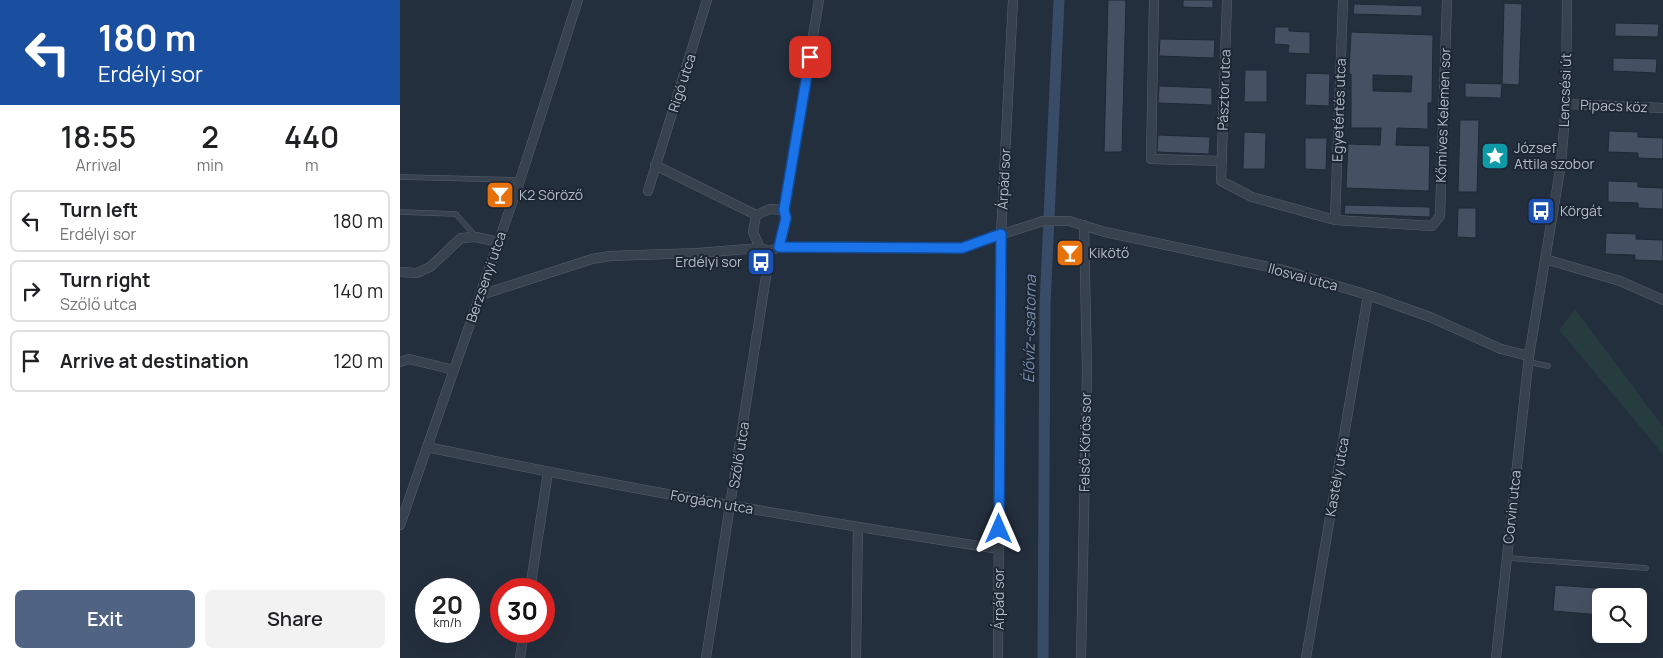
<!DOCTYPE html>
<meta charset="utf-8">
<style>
:root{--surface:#fff;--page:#f2f2f2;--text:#202124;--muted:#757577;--line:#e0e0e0;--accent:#506383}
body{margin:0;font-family:Manrope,sans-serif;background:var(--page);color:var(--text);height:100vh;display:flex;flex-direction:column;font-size:19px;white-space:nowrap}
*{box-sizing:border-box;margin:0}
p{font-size:16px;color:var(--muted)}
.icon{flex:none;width:28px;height:28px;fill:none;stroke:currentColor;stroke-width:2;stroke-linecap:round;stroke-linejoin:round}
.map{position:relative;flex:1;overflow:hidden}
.panel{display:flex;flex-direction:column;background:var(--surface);width:400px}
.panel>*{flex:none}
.hud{background:#1a4fa0;color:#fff;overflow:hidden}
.tools{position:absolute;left:1192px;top:588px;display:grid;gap:10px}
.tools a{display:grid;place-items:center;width:55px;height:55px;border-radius:8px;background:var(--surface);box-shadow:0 5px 20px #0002;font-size:25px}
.speed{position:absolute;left:15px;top:578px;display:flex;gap:10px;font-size:25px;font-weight:700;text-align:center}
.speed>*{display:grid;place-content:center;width:65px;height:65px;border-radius:50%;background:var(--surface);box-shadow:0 5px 20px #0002;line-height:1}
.speed small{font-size:12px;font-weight:400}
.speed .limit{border:8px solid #d22;background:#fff;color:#111}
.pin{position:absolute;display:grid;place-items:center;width:42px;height:42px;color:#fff;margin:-21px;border-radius:10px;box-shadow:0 2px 8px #0006}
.me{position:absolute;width:55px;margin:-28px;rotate:0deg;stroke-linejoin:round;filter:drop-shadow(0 0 4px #0008)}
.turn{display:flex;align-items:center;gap:18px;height:105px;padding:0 15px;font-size:22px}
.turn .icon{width:65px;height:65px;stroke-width:2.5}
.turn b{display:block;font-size:35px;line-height:42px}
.eta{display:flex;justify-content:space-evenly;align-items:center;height:85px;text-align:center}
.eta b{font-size:30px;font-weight:600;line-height:35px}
.cta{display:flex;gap:10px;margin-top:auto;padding:10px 15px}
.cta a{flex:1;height:58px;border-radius:8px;background:var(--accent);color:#fff;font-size:20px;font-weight:600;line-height:58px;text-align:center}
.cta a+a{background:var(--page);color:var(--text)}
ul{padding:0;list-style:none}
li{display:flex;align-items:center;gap:15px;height:62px;margin:0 10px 8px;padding:0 5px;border:2px solid var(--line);border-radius:8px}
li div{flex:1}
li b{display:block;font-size:19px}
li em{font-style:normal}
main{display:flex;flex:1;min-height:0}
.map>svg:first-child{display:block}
.green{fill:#263c3f}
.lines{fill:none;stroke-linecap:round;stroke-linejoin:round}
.canal{stroke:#394c67;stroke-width:11}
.building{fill:#455162;stroke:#1f2835;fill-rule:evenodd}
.service-casing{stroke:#565f6c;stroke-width:5.5}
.minor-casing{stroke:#565f6c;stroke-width:10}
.service{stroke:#38414e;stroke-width:4.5}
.minor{stroke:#38414e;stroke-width:9}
.route-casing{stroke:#114b97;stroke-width:12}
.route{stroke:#1a73e8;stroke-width:9}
.labels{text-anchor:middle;stroke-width:4;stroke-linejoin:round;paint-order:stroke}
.street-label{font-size:14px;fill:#b4bcc9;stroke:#1d2633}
.poi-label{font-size:14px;fill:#b4bcc9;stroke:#1d2633;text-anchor:start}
.water-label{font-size:15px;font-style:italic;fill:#7c92b1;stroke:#1d2633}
</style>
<main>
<section class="panel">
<div class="hud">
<div class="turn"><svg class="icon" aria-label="left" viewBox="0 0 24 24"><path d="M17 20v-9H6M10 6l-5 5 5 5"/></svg><div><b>180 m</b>Erdélyi sor</div></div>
</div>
<div class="eta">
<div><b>18:55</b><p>Arrival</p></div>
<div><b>2</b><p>min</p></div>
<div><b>440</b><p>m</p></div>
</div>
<ul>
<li><svg class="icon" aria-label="left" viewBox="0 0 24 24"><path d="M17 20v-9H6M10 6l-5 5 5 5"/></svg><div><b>Turn left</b><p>Erdélyi sor</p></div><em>180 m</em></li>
<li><svg class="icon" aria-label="right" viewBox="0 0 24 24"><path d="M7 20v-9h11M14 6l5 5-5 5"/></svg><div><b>Turn right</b><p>Szőlő utca</p></div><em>140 m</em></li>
<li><svg class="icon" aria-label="arrive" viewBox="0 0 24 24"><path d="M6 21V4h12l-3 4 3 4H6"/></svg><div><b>Arrive at destination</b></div><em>120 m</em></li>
</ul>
<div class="cta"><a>Exit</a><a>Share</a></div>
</section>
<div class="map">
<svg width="1263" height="658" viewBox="0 0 1263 658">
<rect width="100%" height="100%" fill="#242f3e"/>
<path class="green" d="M1175 309 1263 427V454L1159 330Z"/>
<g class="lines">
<path class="canal" d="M643 658 645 305 659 0"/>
</g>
<path class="building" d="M708 0H726L722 152H704Z
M783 0H813V8L783 7Z
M1104 3 1122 4 1119 85 1102 84Z
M954 4 1022 6V16L953 14Z
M1215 23 1259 24 1258 37 1215 36Z
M875 27H889V31L910 32V54L888 53 889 45 874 44Z
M951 32 1033 35 1032 103H1028V129L997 128 996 145 1030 146 1029 191 946 188 948 144 980 145 981 128H951V74H949ZM973 75 1012 76 1011 92 973 91Z
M760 39 815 40 814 58 759 56Z
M1213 58 1257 59 1256 73 1213 71Z
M845 70H867V102H844Z
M906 73 930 74 929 106 905 105Z
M1065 83 1102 84 1101 98 1065 97Z
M759 86 812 88V105L758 103Z
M1060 120H1079L1077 192H1058Z
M1209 131 1238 132V137L1263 138V159L1238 158V153L1208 152Z
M844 132 866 133 865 169H843Z
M758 135 810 137 809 154 757 152Z
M905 138H927L926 170 905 169Z
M1208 181 1238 182V187L1263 188V209L1238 208V203L1208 202Z
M945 205 1030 207V217L944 214Z
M1058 208H1076V238L1057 237Z
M1206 233 1236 234V239L1263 240V261L1235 260V255L1205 254Z
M1155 585 1225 590V596H1201V615L1153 611Z"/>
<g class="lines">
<defs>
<path id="service" d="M0 177 120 180
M0 212 56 214 76 237
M1129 362 1148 366
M1107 558 1246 568"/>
<path id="minor" d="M754 0 751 159 822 161
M827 0 821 181 852 197 935 220 1032 226 1040 216 1047 0
M1166 104 1263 108
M255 165 356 215
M248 191 307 0
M384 210 370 209 356 215 353 232 360 248 370 251 379 247 386 218 384 210 419 0
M935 220 943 0
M379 247H562L643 221H669L705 232 883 270 968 295 1030 317 1101 349 1129 356
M1145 259 1220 281 1263 300
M0 272 17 273 30 267 61 238 76 237 98 242
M81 295 192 259 210 256 298 253 360 248
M0 362 9 359 54 370
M27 447C217 487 407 520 599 549
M0 525 120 180 178 0
M130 589 148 472
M120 658 124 631
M306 658 370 251
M456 658 458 527
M598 658 601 235 613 0
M681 658 687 370 684 225
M906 658 968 295
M1096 658 1129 356 1161 164 1166 104 1167 0"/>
</defs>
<use href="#service" class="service-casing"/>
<use href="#minor" class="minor-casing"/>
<use href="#service" class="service"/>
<use href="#minor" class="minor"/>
</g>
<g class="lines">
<defs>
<path id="route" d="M410 57 384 210 386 218 379 247 562 248 601 234 599 529"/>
</defs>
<use href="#route" class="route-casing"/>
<use href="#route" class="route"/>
</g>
<defs>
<symbol id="sight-square" viewBox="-11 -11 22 22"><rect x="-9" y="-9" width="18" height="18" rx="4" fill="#0f9aa8" stroke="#1d2633"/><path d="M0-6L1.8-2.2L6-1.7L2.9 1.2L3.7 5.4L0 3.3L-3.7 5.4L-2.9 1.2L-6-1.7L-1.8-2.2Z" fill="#fff"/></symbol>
<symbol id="bar-square" viewBox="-11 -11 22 22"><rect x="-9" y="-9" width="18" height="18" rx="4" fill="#e8710a" stroke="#1d2633"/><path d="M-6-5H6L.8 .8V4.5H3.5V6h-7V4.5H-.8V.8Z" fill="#fff"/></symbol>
<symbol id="bus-square" viewBox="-11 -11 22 22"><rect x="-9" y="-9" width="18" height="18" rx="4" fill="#1a4fb4" stroke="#1d2633"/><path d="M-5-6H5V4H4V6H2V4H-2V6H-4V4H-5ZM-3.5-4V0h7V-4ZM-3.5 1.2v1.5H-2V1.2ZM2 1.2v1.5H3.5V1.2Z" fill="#fff"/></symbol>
</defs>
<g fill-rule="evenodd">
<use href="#sight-square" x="1079" y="140" width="32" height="32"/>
<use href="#bar-square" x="84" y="179" width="32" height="32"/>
<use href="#bus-square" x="1125" y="195" width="32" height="32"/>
<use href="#bar-square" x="654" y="237" width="32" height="32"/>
<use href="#bus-square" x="345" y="246" width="32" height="32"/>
</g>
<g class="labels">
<g class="street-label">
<text transform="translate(282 83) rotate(-72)" y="5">Rigó utca</text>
<text transform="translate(824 90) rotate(-88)" y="5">Pásztor utca</text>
<text transform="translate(1165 90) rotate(-88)" y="5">Lencsési út</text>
<text transform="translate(1214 106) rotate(2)" y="5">Pipacs köz</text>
<text transform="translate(939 110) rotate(-88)" y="5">Egyetértés utca</text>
<text transform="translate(1043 115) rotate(-88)" y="5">Kőmíves Kelemen sor</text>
<text transform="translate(604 179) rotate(-87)" y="5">Árpád sor</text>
<text transform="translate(86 277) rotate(-71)" y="5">Berzsenyi utca</text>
<text transform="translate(903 277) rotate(15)" y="5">Ilosvai utca</text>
<text transform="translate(685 442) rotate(-89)" y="5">Felső-Körös sor</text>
<text transform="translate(339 455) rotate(-81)" y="5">Szőlő utca</text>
<text transform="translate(937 477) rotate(-80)" y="5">Kastély utca</text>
<text transform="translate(312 502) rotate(10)" y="5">Forgách utca</text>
<text transform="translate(1112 507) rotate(-84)" y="5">Corvin utca</text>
<text transform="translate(599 599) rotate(-90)" y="5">Árpád sor</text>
</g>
<g class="poi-label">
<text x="1114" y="153">József<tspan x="1114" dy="16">Attila szobor</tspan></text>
<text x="119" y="200">K2 Söröző</text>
<text x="1160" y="216">Körgát</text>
<text x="689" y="258">Kikötő</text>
<text x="342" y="267" text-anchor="end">Erdélyi sor</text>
</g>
<g class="water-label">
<text transform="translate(630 329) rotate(-89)" y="5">Élővíz-csatorna</text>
</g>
</g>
</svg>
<div class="tools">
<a><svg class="icon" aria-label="search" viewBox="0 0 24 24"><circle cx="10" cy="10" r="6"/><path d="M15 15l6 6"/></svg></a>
</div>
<div class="speed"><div>20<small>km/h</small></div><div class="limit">30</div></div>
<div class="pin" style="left:410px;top:57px;background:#d93025"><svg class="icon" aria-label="arrive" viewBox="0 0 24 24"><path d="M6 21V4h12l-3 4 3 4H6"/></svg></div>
<svg class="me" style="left:599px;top:529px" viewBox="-20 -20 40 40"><path d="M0-17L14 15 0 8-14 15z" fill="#1a73e8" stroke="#fff" stroke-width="4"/></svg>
</div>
</main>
